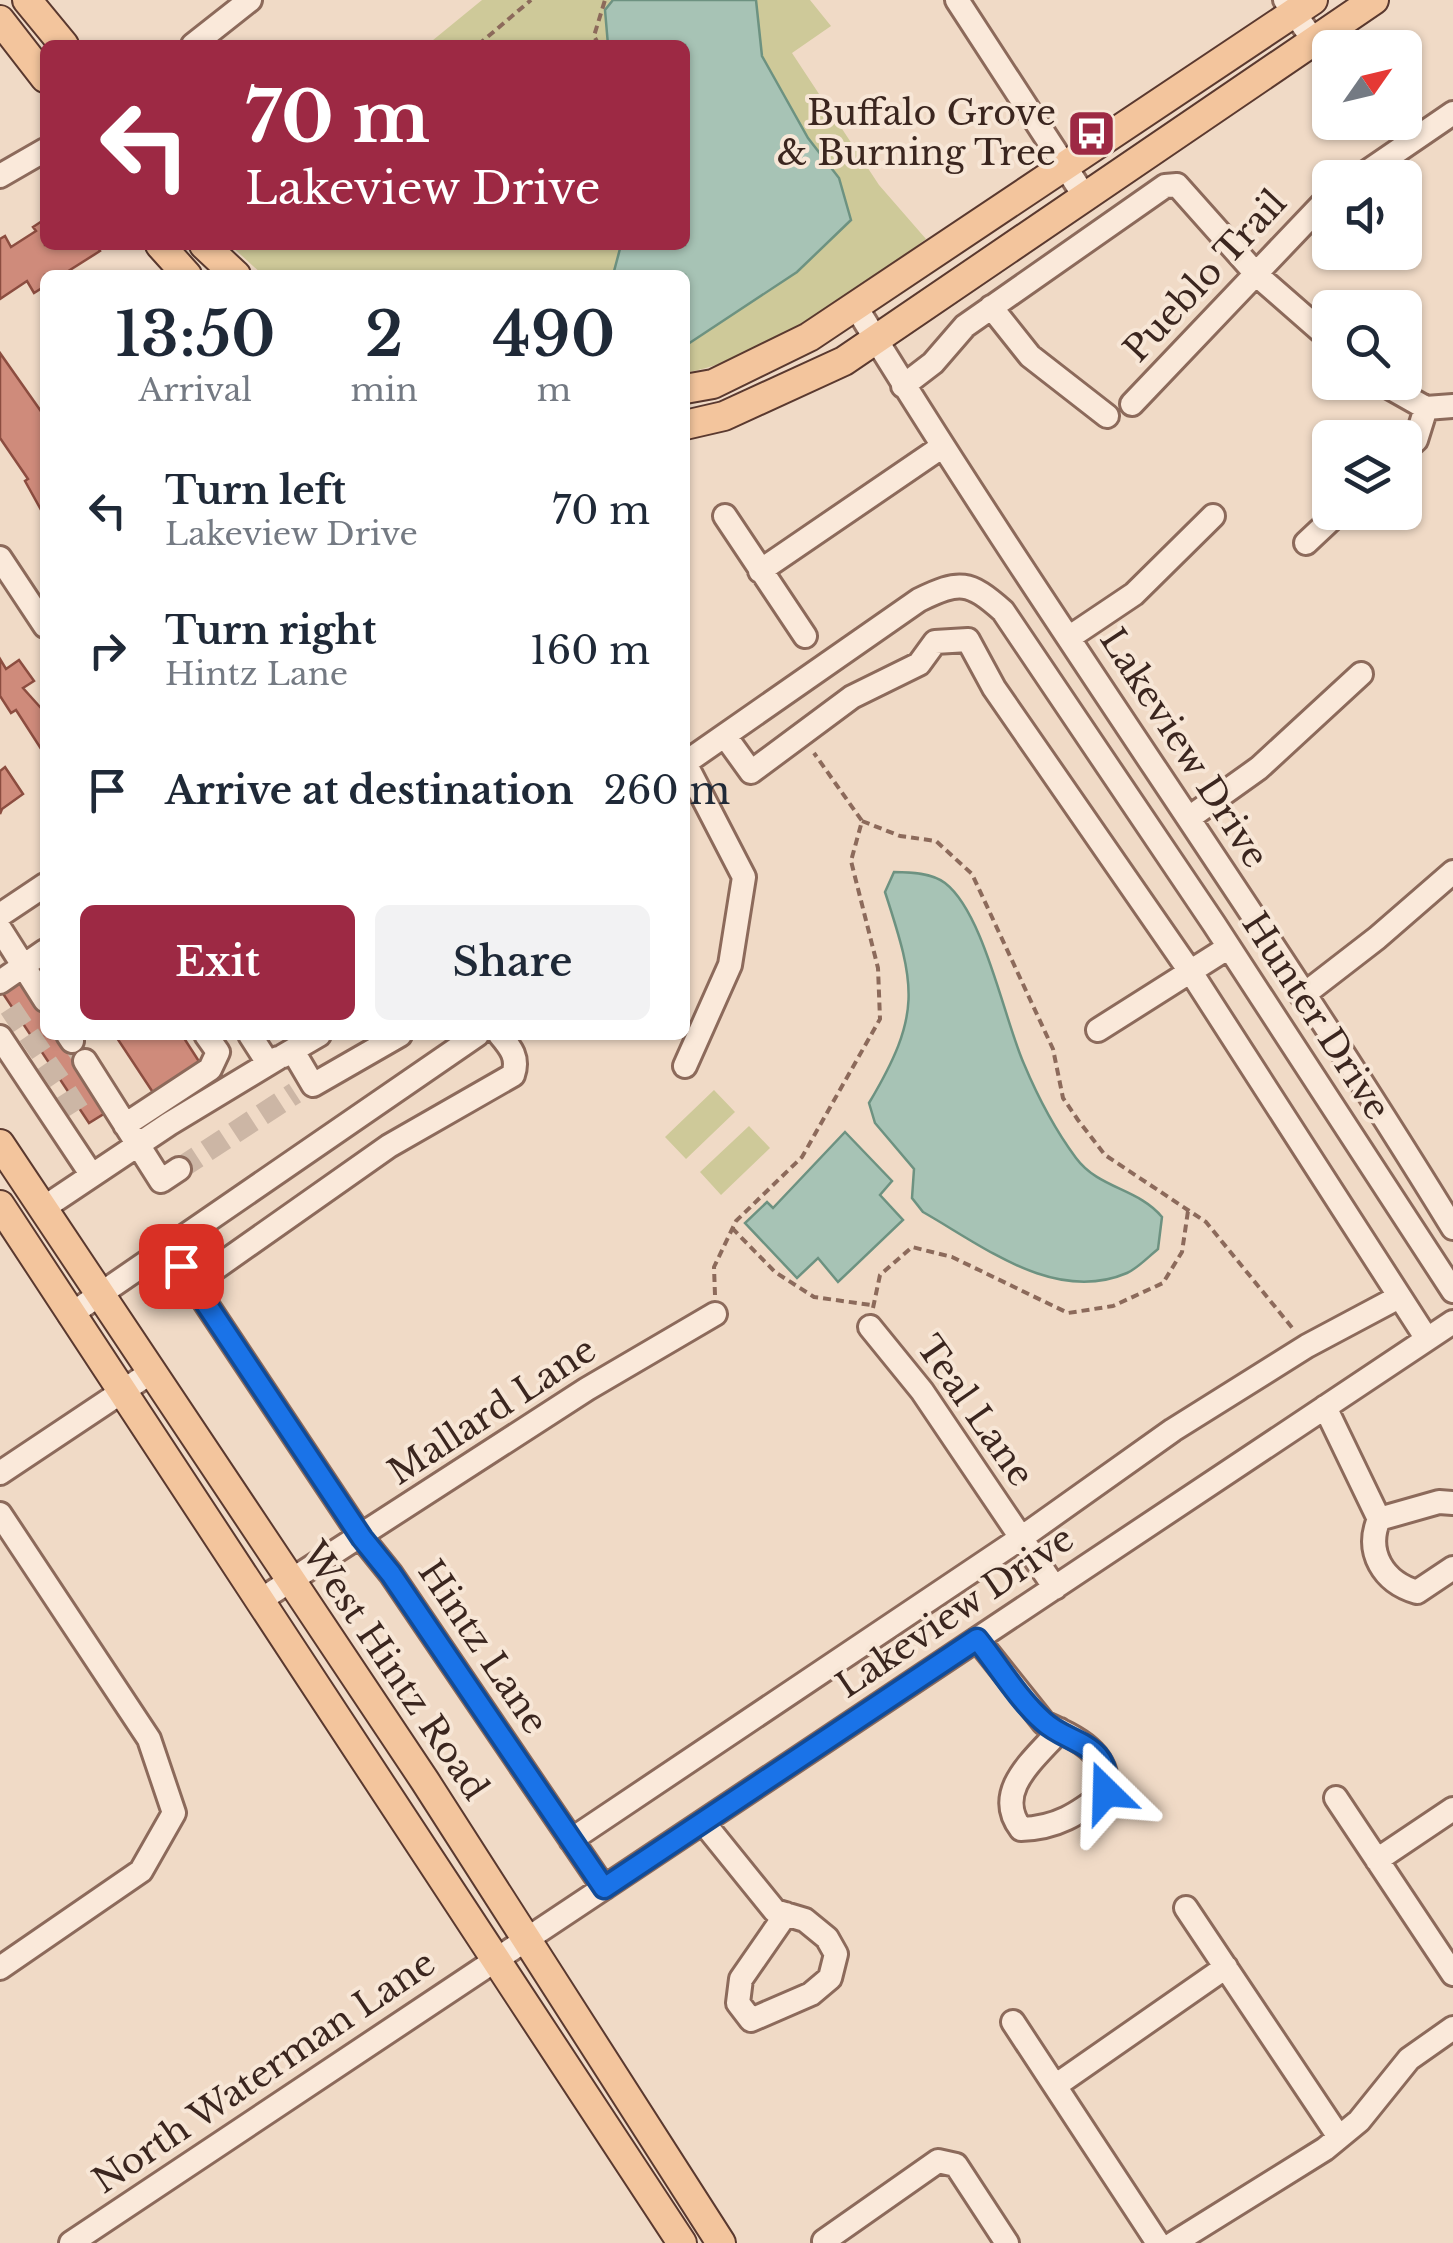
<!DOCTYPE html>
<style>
:root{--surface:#fff;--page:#f2f2f3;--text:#1f2937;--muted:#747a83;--accent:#9d2944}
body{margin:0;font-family:"Libre Baskerville",serif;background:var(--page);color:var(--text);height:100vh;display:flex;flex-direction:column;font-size:38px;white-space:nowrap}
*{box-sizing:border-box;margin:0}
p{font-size:32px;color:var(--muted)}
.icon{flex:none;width:55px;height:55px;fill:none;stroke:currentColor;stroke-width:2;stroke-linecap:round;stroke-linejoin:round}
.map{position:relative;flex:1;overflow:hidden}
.side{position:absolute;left:40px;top:270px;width:650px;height:770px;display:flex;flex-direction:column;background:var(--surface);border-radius:15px;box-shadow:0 2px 8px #0004}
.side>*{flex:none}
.guide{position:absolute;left:40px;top:40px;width:650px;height:210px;border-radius:15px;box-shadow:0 2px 8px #0004;background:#9d2944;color:#fff;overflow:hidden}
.needle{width:65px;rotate:56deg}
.fabs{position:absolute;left:1312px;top:30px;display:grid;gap:20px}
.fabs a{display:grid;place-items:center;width:110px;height:110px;border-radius:15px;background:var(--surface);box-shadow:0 2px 8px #0004;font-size:50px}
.pin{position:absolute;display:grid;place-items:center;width:85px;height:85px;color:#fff;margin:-42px;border-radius:20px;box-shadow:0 5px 15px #0006}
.me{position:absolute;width:110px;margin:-55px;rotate:338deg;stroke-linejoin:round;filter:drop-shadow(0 0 8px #0008)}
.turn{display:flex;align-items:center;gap:35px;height:210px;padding:0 40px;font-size:45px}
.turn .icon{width:130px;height:130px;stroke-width:2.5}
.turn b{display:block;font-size:70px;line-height:85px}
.eta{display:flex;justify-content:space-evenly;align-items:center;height:170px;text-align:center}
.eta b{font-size:60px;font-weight:600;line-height:70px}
.action{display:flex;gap:20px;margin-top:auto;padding:20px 40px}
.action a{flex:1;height:115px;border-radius:15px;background:var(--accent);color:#fff;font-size:40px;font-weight:600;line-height:115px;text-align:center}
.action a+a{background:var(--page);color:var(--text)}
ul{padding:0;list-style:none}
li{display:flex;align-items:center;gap:30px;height:140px;padding:0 40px}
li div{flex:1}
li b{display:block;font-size:38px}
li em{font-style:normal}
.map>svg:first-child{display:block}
.green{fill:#cec999}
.water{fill:#a7c3b5;stroke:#6d9281;stroke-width:2.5}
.building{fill:#cf8b7b;stroke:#8c4d40;stroke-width:2.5}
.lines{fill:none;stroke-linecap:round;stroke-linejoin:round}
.minor-tunnel{stroke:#ccb6a5;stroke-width:22;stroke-dasharray:22 11;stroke-linecap:butt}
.minor-casing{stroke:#8c6a5b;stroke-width:28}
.major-casing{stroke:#5a392f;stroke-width:32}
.path{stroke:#8c6a5b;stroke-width:4;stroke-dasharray:8 5;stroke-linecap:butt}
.minor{stroke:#fae9da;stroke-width:22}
.major{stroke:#f3c59d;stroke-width:28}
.route-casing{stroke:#114b97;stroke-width:25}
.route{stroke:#1a73e8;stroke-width:18}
.labels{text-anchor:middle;stroke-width:8;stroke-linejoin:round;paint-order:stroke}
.poi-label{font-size:35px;fill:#3b261f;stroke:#f7e6d6;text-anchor:end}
.street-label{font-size:35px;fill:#3b261f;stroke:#f7e6d6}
</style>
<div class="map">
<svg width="1453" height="2243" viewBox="0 0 1453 2243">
<rect width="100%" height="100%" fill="#f0dac6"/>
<path class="green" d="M482 0H810L831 26 792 53 879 185 926 239C856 293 773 355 685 373V275H263L230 245H685V45H427Z
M714 1090 735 1112 686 1159 665 1137Z
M749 1126 770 1148 721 1195 700 1172Z"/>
<path class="water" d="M613 0H756L762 56 808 138 839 178 851 220 797 272 685 346V275H613L621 245H685V45H608L605 10Z
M894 872C911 872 932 873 945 883 984 913 1004 1019 1024 1064 1037 1095 1056 1131 1076 1158 1099 1189 1138 1188 1162 1217L1158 1249C1148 1257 1138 1268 1127 1273 1055 1304 983 1246 923 1212L912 1198 914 1169 875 1123 869 1103C922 1014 916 987 885 892Z
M845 1132 892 1181 880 1195 903 1220 838 1282 818 1258 797 1278 745 1223 767 1202 773 1208Z"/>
<path class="building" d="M45 219V245H96L100 251 62 275H45V286L34 293 27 281 0 299V239L5 236 11 247 36 231 33 227Z
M0 353 45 417V517L25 481 28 479 0 438Z
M0 659 6 669 19 660 34 681 23 688 40 707 45 704V755L16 710 11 713 0 696Z
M5 767 23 794 2 809 0 814V771Z
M22 979 45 1013V1035H60L110 1110 89 1123 2 992Z
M115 1035H182L200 1063 154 1094Z"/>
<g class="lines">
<path class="minor-tunnel" d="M7 1023 31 1007
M26 1050 48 1035
M44 1078 80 1053
M63 1107 88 1091
M179 1169 295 1093"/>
<defs>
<path id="minor" d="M957 0 1085 197
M1285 0 1314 41
M193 45 250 0
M0 176 45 150
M1358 178 1453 113
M856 307C1047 619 1262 916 1453 1228
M991 307 1030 356 1107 416
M1380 382 1426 408 1453 406
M903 386 933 363 965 326 1165 186 1177 185 1258 276 1330 339
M1132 404 1330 196
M1405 450 1416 440 1426 408
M725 516 805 636
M1306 543 1339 512
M0 558 45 626
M760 571 943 446
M1070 637 1134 594 1213 516
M725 736 751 772 852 697 919 664 935 642 968 640 994 688 1196 980 1427 1339
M685 763 919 600C960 580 969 581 1003 611L1214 924 1453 1291
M685 763 744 877 730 965 685 1066
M1189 818 1259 768 1361 674
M0 915 45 885
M0 929 45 1000
M0 982 45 951
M1302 996 1377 938 1453 872
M1098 1030 1229 947
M68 1035 72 1041
M250 1035 268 1063
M0 1037 91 1174
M293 1051 313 1085 400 1035
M283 1056 319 1035
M85 1061 161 1181 179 1169
M125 1125 210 1069 218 1052 206 1035
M42 1209 169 1124 278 1058
M169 1248 362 1538 391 1574 604 1888
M193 1284 389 1146 513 1075C519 1058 511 1048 500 1035
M70 1315 477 1035
M870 1327 922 1391 1055 1588
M1325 1407 1379 1519
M0 1473 150 1373
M1453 1503 1439 1502 1379 1519C1365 1552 1383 1582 1417 1592L1453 1568
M0 1514 149 1739 174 1813 141 1871 0 1968
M259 1601 587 1389 715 1314
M977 1639 1044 1723C1075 1737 1111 1753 1106 1792 1078 1814 1057 1828 1021 1829 992 1791 1035 1759 1060 1730
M1336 1798 1453 1974
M703 1822 775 1911 805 1920 827 1938 836 1954 830 1978 811 1994 751 2020 738 2003 741 1979 786 1914
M571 1840 1021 1538 1173 1430 1307 1346 1399 1297
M1377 1860 1453 1809
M1186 1908 1339 2137
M1013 2022 1158 2243
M1055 2086 1226 1967
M824 2241 938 2161 956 2165 1007 2243
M71 2243 1453 1322
M1174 2243 1325 2149 1359 2121 1409 2059 1453 2028"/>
<path id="major" d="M27 0 64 45
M0 20 45 78
M160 245 187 275
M204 245 236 275
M685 389 713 384 809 337 1313 0
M685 425 724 416 844 361 1374 0
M0 1144 425 1781 721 2243
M0 1205 682 2243"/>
</defs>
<use href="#minor" class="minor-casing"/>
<use href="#major" class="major-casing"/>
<path class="path" d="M478 45 531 0
M599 45 594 36 605 0
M862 821 900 836 936 841 972 874 1053 1049 1063 1098 1078 1120 1105 1155 1206 1222 1294 1330
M732 1228 775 1272 814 1297 871 1305
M715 1295 714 1267 736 1221 802 1157 880 1019 878 968 851 861 862 821 814 753
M873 1308 880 1275 912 1247 952 1257 1068 1313 1113 1306 1163 1283 1182 1252 1188 1211"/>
<use href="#minor" class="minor"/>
<use href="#major" class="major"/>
</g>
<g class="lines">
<defs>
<path id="route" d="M181 1266 362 1538 391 1574 604 1888 977 1639C998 1665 1018 1699 1043 1721 1068 1745 1112 1741 1106 1792"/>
</defs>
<use href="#route" class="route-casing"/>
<use href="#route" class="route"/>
</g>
<defs>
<symbol id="bus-square" viewBox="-11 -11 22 22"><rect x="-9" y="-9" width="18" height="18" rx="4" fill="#9d2944" stroke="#f7e6d6"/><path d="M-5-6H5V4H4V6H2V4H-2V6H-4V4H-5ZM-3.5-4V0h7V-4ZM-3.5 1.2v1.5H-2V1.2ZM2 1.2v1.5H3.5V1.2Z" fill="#fff"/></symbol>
</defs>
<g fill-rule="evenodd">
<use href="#bus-square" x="1064" y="106" width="55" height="55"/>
</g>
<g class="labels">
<g class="poi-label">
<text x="1056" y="125">Buffalo Grove<tspan x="1056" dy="40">&amp; Burning Tree</tspan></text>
</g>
<g class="street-label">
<text transform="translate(1205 276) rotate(-47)" y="12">Pueblo Trail</text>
<text transform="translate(1184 748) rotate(57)" y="12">Lakeview Drive</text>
<text transform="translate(1316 1016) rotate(57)" y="12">Hunter Drive</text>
<text transform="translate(492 1411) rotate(-33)" y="12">Mallard Lane</text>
<text transform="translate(975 1411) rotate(55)" y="12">Teal Lane</text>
<text transform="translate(955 1612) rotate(-34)" y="12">Lakeview Drive</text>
<text transform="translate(483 1647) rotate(56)" y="12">Hintz Lane</text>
<text transform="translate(395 1671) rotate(56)" y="12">West Hintz Road</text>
<text transform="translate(264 2072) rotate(-34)" y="12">North Waterman Lane</text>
</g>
</g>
</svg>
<div class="fabs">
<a><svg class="needle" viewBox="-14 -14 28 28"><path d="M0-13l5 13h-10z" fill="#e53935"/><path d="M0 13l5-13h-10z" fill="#747a83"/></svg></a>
<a><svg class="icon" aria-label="sound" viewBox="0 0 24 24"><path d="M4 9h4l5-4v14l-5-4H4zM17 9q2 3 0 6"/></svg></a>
<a><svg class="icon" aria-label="search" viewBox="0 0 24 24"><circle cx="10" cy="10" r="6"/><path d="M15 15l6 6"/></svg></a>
<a><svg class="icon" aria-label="layers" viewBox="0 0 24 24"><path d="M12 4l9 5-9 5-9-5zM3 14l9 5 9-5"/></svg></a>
</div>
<div class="pin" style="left:181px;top:1266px;background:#d93025"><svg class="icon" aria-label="arrive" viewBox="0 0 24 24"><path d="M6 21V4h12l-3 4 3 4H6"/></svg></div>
<svg class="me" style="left:1106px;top:1792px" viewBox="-20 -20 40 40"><path d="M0-17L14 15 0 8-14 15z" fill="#1a73e8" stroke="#fff" stroke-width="4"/></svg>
<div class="guide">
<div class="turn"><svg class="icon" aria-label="left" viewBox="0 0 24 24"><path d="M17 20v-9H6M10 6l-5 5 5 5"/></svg><div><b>70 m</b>Lakeview Drive</div></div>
</div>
<section class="side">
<div class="eta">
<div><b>13:50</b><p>Arrival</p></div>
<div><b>2</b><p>min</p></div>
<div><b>490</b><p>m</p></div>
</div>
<ul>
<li><svg class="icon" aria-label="left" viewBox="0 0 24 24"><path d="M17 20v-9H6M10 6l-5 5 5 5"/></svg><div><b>Turn left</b><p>Lakeview Drive</p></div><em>70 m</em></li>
<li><svg class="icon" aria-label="right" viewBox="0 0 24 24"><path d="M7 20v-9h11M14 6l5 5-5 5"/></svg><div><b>Turn right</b><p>Hintz Lane</p></div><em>160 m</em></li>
<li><svg class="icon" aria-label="arrive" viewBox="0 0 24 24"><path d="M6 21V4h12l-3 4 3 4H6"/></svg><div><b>Arrive at destination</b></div><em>260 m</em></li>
</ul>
<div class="action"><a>Exit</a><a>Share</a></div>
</section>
</div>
